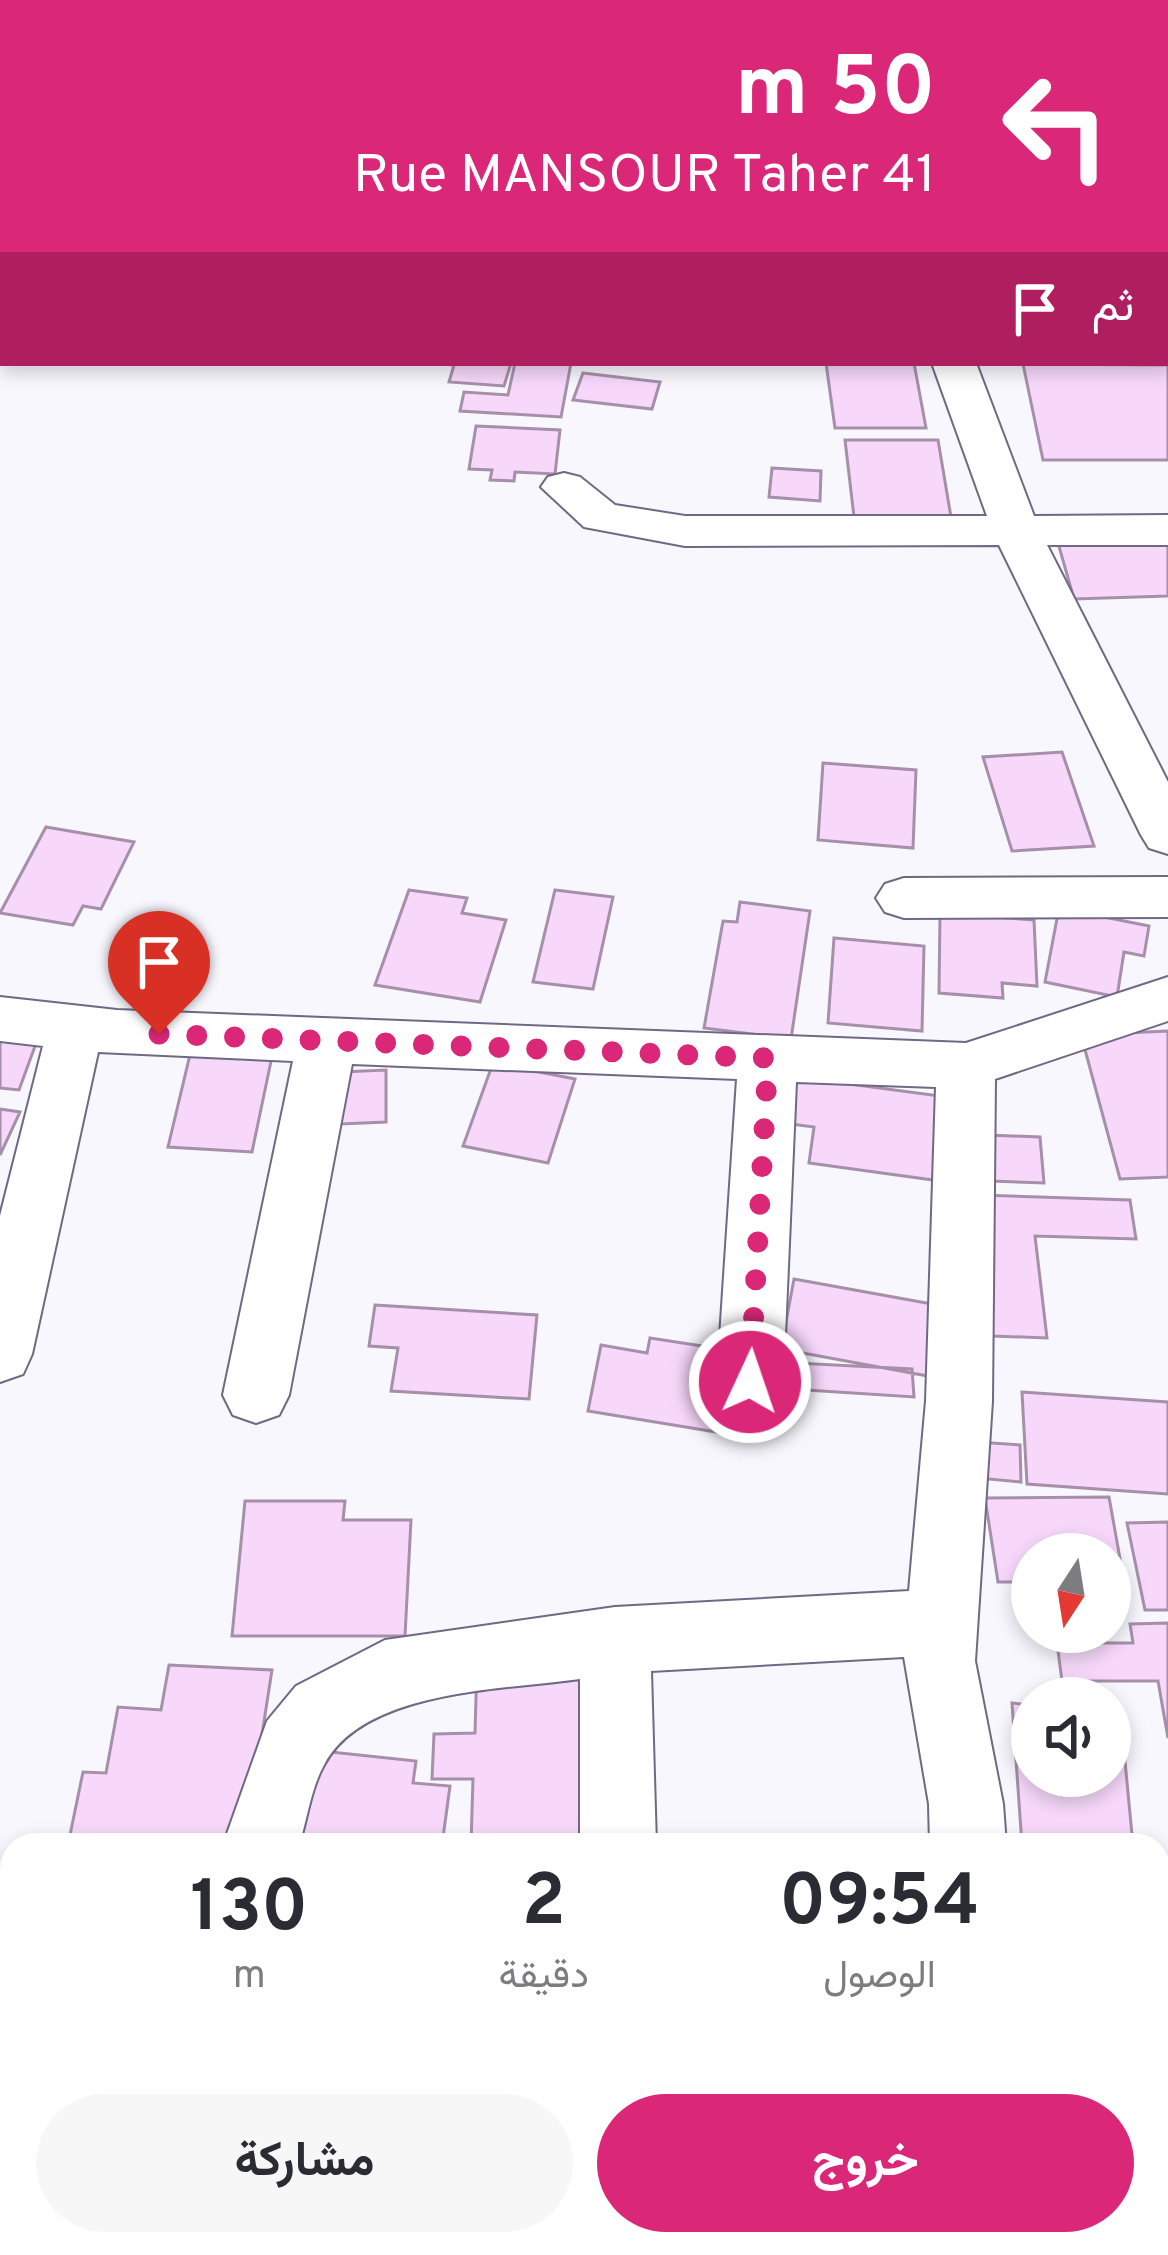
<!DOCTYPE html>
<html lang="ar">
<meta charset="utf-8">
<style>
:root{--surface:#fff;--page:#f7f7f7;--text:#2b2b33;--muted:#7c7c81;--accent:#db2777}
body{margin:0;font-family:Overpass,Vazirmatn,sans-serif;background:var(--page);color:var(--text);direction:rtl;height:100vh;display:flex;flex-direction:column;font-size:45px;white-space:nowrap}
*{box-sizing:border-box;margin:0}
p{font-size:39px;color:var(--muted)}
.icon{flex:none;width:66px;height:66px;fill:none;stroke:currentColor;stroke-width:2;stroke-linecap:round;stroke-linejoin:round}
.map{position:relative;flex:1;overflow:hidden;direction:ltr}
.sheet{position:absolute;left:0px;top:1833px;width:1170px;height:423px;display:flex;flex-direction:column;background:var(--surface);border-radius:36px 36px 0 0;box-shadow:0 6px 18px #0003;direction:rtl}
.sheet>*{flex:none}
.guide{position:absolute;left:0px;top:0px;width:1170px;height:366px;box-shadow:0 6px 18px #0003;direction:rtl;background:#db2777;color:#fff;overflow:hidden}
.needle{width:78px;rotate:192deg}
.fabs{position:absolute;left:1011px;top:1533px;display:grid;gap:24px}
.fabs a{display:grid;place-items:center;width:120px;height:120px;border-radius:50%;background:var(--surface);box-shadow:0 6px 18px #0003;font-size:60px}
.pin{position:absolute;display:grid;place-items:center;width:102px;height:102px;color:#fff;margin:-123px -51px;border-radius:50% 50% 50% 0;rotate:-45deg;box-shadow:0 0 12px #0007}
.pin .icon{rotate:45deg}
.me{position:absolute;width:132px;margin:-66px;rotate:3deg;stroke-linejoin:round;filter:drop-shadow(0 0 9px #0008)}
.turn{display:flex;align-items:center;gap:42px;height:252px;padding:0 36px;font-size:54px}
.turn .icon{width:156px;height:156px;stroke-width:2.5}
.turn b{display:block;font-size:84px;line-height:102px}
.then{display:flex;align-items:center;height:114px;padding:0 36px;background:#0003;gap:24px;font-size:45px}
.eta{display:flex;justify-content:space-evenly;align-items:center;height:204px;text-align:center}
.eta b{font-size:72px;font-weight:700;line-height:84px}
.cta{display:flex;gap:24px;margin-top:auto;padding:24px 36px}
.cta a{flex:1;height:138px;border-radius:72px;background:var(--accent);color:#fff;font-size:48px;font-weight:700;line-height:138px;text-align:center}
.cta a+a{background:var(--page);color:var(--text)}
.map>svg:first-child{display:block}
.building{fill:#f7d8fb;stroke:#a690a9;stroke-width:3}
.lines{fill:none;stroke-linecap:round;stroke-linejoin:round}
.minor-casing{stroke:#6f6985;stroke-width:4}
.minor{fill:#fff;fill-rule:evenodd}
.route{stroke:#db2777;stroke-width:21;stroke-dasharray:0 37.8}
</style>
<div class="map">
<svg width="1168" height="2255" viewBox="0 0 1168 2255">
<rect width="100%" height="100%" fill="#f8f7fe"/>
<path class="building" d="M465 0H620L621 1 466 3Z
M847 0H970L971 3H849Z
M1143 0 1144 3 992 1H1079Z
M429 363H511L504 386 449 382 454 365Z
M515 363H571L561 417 460 411 464 392 508 395Z
M826 363H914L926 428H835Z
M1023 364 1168 365V460H1043Z
M583 373 660 382 652 409 573 400Z
M476 426 560 430 555 474 515 472 514 481 490 480 492 470 469 469Z
M845 440H938L951 517H854Z
M772 468 821 471 820 501 769 497Z
M1168 540V596L1074 599 1058 543Z
M1062 752 1094 846 1012 851 983 757Z
M823 763 916 770 913 848 818 840Z
M46 827 134 842 101 909 83 906 73 925 0 913Z
M409 890 467 898 462 913 506 920 480 1002 375 985Z
M555 890 613 897 593 989 533 982Z
M740 902 810 911 791 1039 704 1028 723 921 737 922Z
M1059 908 1149 926 1144 956 1124 952 1117 997 1045 982Z
M940 913 1034 920 1037 986 1002 983 1003 998 939 993Z
M834 938 924 946 922 1031 828 1023Z
M0 1024 42 1027 19 1090 0 1088Z
M1168 1031V1177L1120 1179 1081 1035Z
M193 1042 274 1047 252 1152 168 1147Z
M493 1063 575 1079 548 1163 463 1146Z
M386 1070V1122L341 1124V1072Z
M781 1075 940 1096 933 1180 809 1163 814 1127 775 1122Z
M0 1109 20 1112 0 1155Z
M987 1135 1040 1137 1044 1183 990 1181Z
M979 1195 1130 1200 1136 1239 1035 1236 1047 1338 992 1336Z
M794 1279 943 1306 933 1377 781 1349Z
M375 1305 537 1315 529 1399 391 1391 398 1348 369 1346Z
M650 1338 735 1351 722 1433 588 1411 601 1345 647 1353Z
M776 1362 912 1369 914 1397 776 1388Z
M1022 1392 1168 1402V1494L1027 1484Z
M977 1442 1020 1445 1021 1482 978 1478Z
M1109 1497 1124 1581H1110V1554H1032V1582H998L985 1498Z
M245 1501H345L343 1520H411L405 1636H232Z
M1168 1522V1610H1145L1127 1523Z
M1168 1623V1738L1158 1681H1062L1057 1643H1133L1130 1624Z
M477 1663 590 1664V1845H471L473 1779H432L434 1734 475 1733Z
M169 1665 272 1670 245 1844 70 1835 83 1772 106 1773 118 1707 161 1710Z
M1012 1703 1032 1705V1776H1110V1709H1120L1133 1845H1022Z
M312 1750 416 1761 413 1783 450 1786 442 1845H295Z
M1158 1983 1168 1984V2078L1160 2077Z
M1158 2167H1168V2255H1096L1094 2244H1158Z
M838 2244H959L960 2255H839Z"/>
<g class="lines">
<defs>
<path id="minor" d="M784 0H820L822 3H786Z
M932 363H976L1034 516 1168 515V545H1047L1168 782V854L1149 848 1141 835 999 545 685 546 584 527 541 487 548 477 564 473 580 477 615 505 685 516H987Z
M1168 877V917L904 918 885 912 876 898 885 884 904 878Z
M1168 977V1021L995 1079 992 1401 975 1661 1003 1804 1006 1845H930L929 1804 904 1657 651 1671 656 1845H580V1679C504 1690 364 1689 324 1765 311 1788 307 1820 299 1845H223L267 1721 296 1686 385 1640 615 1607 909 1591 926 1401 936 1087 796 1082 783 1382 773 1402 750 1410 727 1402 717 1382 737 1079 352 1064 289 1395 279 1415 256 1423 233 1415 223 1395 293 1061 98 1052 32 1354 23 1374 0 1382V1216L43 1046 0 1041V997L117 1010 966 1043Z
M0 2006 12 2007V2087L0 2086Z
M12 2142V2244H46L44 2255H0V2147Z
M154 2244H238L236 2255H152Z
M575 2244H659V2255H575Z
M946 2244H1030L1031 2255H947Z"/>
</defs>
<use href="#minor" class="minor-casing"/>
<use href="#minor" class="minor"/>
</g>
<g class="lines">
<path class="route" d="M159 1034 768 1058 750 1382"/>
</g>
</svg>
<div class="fabs">
<a><svg class="needle" viewBox="-14 -14 28 28"><path d="M0-13l5 13h-10z" fill="#e53935"/><path d="M0 13l5-13h-10z" fill="#7c7c81"/></svg></a>
<a><svg class="icon" aria-label="sound" viewBox="0 0 24 24"><path d="M4 9h4l5-4v14l-5-4H4zM17 9q2 3 0 6"/></svg></a>
</div>
<div class="pin" style="left:159px;top:1034px;background:#d93025"><svg class="icon" aria-label="arrive" viewBox="0 0 24 24"><path d="M6 21V4h12l-3 4 3 4H6"/></svg></div>
<svg class="me" style="left:750px;top:1382px" viewBox="-20 -20 40 40"><circle r="17" fill="#db2777" stroke="#fff" stroke-width="3"/><path d="M0-11L8 9 0 5-8 9z" fill="#fff"/></svg>
<div class="guide">
<div class="turn"><svg class="icon" aria-label="left" viewBox="0 0 24 24"><path d="M17 20v-9H6M10 6l-5 5 5 5"/></svg><div><b>50 m</b>41 Rue MANSOUR Taher</div></div>
<div class="then">ثم<svg class="icon" aria-label="arrive" viewBox="0 0 24 24"><path d="M6 21V4h12l-3 4 3 4H6"/></svg></div>
</div>
<section class="sheet">
<div class="eta">
<div><b>09:54</b><p>الوصول</p></div>
<div><b>2</b><p>دقيقة</p></div>
<div><b>130</b><p>m</p></div>
</div>
<div class="cta"><a>خروج</a><a>مشاركة</a></div>
</section>
</div>
